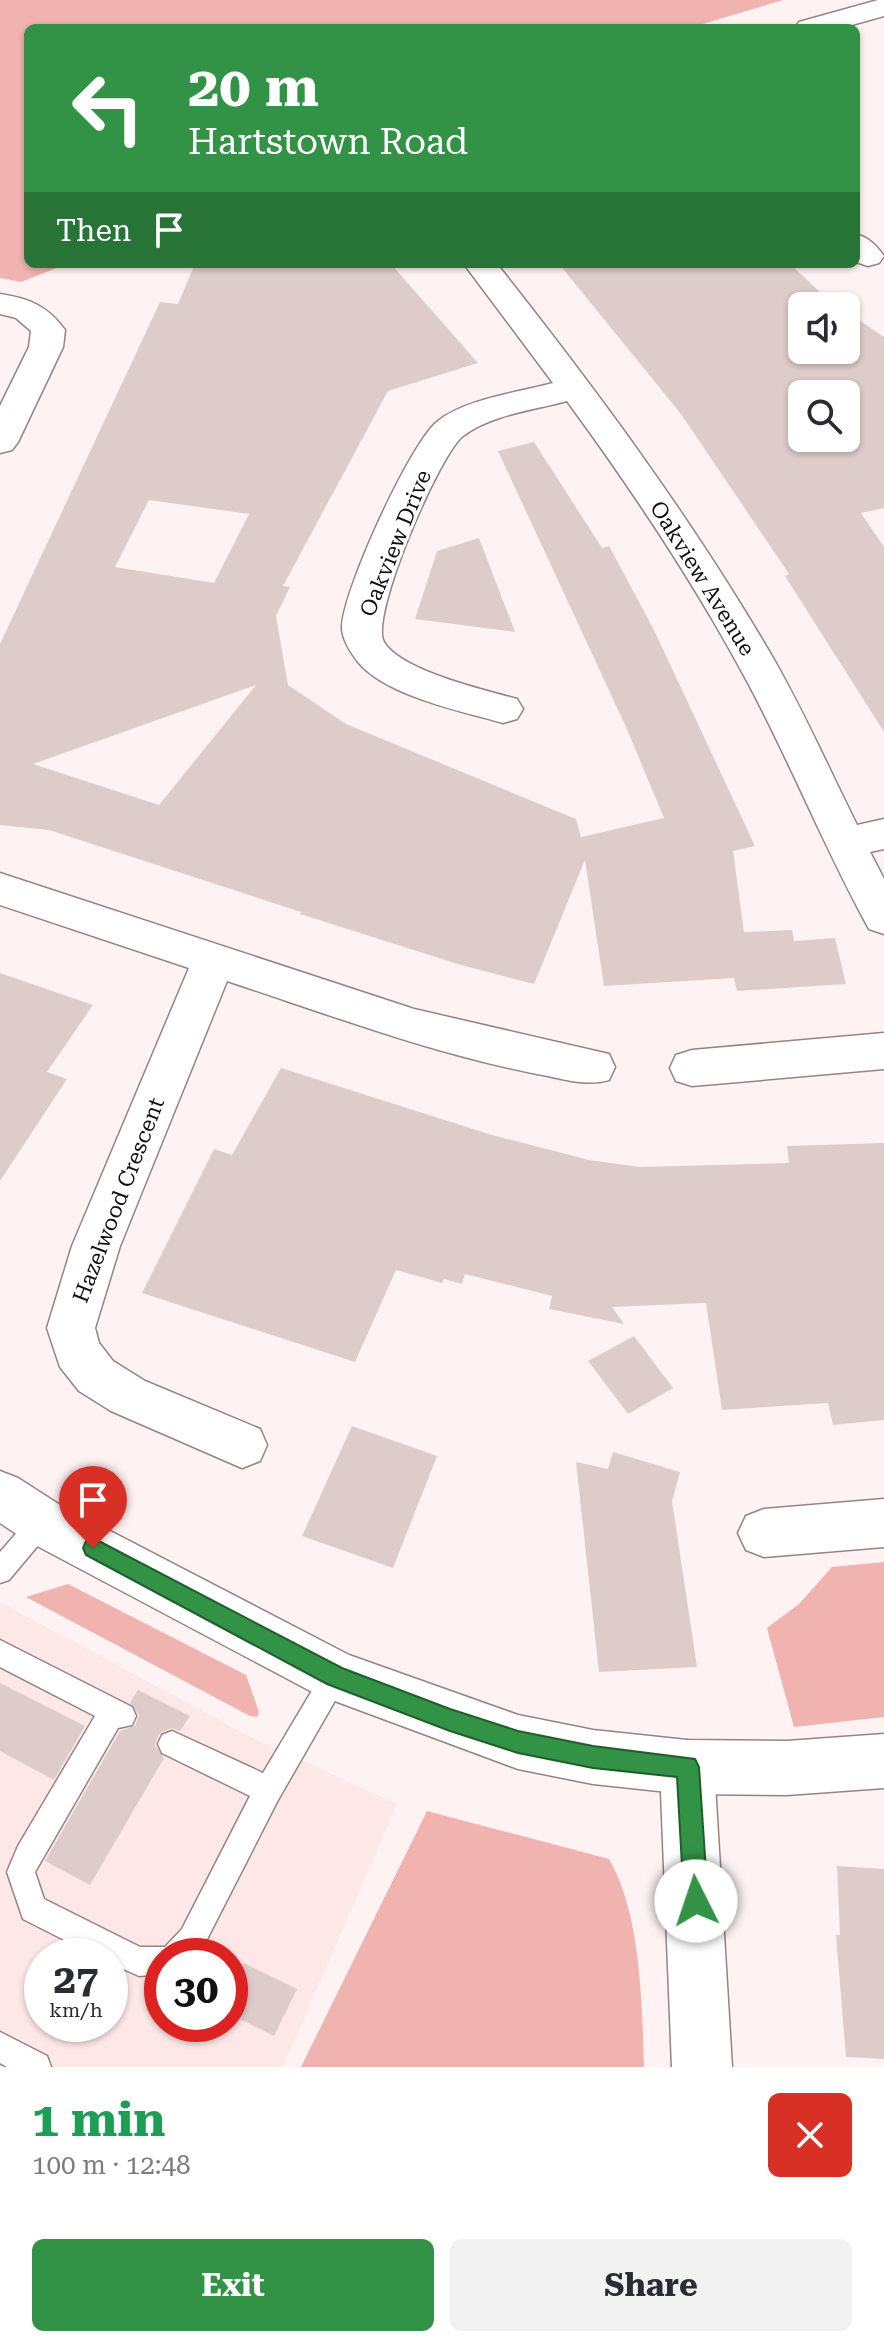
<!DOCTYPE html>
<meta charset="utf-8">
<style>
:root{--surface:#fff;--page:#f2f2f3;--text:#2b2b33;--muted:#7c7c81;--accent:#329245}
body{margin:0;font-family:"Roboto Serif",serif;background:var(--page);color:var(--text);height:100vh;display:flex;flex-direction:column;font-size:30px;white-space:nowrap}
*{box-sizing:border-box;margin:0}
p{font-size:26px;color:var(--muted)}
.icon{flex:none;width:44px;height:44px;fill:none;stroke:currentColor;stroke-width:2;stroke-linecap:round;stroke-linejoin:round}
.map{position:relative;height:2067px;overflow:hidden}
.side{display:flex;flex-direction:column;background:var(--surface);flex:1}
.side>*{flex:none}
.banner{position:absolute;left:24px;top:24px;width:836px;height:244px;border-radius:12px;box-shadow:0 2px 6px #0004;background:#329245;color:#fff;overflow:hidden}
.fabs{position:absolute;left:788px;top:292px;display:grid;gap:16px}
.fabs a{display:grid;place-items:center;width:72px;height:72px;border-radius:12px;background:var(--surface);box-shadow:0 2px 6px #0004;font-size:40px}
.speed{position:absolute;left:24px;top:1938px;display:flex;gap:16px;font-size:40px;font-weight:700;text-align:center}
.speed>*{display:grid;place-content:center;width:104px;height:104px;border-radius:50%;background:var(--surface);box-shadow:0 2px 6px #0004;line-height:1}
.speed small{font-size:20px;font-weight:400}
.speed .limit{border:12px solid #d22;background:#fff;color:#111}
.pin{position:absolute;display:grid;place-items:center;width:68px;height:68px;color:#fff;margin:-82px -34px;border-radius:50% 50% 50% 0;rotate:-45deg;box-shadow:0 0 8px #0007}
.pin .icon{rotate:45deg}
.me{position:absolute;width:88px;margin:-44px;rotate:356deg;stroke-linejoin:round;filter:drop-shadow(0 0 6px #0008)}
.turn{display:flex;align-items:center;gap:28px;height:168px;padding:0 32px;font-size:36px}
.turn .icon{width:104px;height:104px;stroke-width:2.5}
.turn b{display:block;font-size:56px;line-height:68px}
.then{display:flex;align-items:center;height:76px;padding:0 32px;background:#0003;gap:16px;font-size:30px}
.round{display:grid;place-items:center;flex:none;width:84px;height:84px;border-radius:12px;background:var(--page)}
.headline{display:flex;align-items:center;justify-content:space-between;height:136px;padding:0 32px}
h1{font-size:48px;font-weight:700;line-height:60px;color:#1e9e55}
.primary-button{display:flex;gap:16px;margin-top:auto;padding:16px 32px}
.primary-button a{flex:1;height:92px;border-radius:12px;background:var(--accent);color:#fff;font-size:32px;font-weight:700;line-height:92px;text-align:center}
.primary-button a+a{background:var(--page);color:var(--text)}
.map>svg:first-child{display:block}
.built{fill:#fee8e7;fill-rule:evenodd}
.green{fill:#f0b3b0}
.building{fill:#decccb;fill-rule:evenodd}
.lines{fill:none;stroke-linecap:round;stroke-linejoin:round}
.lane-casing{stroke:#958483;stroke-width:3}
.street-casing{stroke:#958483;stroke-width:3}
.secondary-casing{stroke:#958483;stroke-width:3}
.lane{fill:#fff;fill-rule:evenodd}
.street{fill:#fff;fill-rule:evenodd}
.secondary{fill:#fff;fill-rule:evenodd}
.route{fill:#329245;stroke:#205f2d;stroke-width:2}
.labels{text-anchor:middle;stroke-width:6;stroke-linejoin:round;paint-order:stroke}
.street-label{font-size:22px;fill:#140e0e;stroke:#fff}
</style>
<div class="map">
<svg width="884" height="2067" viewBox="0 0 884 2067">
<rect width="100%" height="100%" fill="#fef3f2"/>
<path class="built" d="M0 1602 247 1735 397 1804 283 2067H0ZM42 1956H110V2024H42ZM162 1956H230V2024H162Z"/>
<path class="green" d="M0 0H783L689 28H28V264H67L21 282 0 278Z
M884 1562V1717L794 1727 767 1628 799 1604 832 1567Z
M68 1584 246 1675 259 1712 257 1717 250 1716 26 1597Z
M427 1811 609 1859C641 1914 642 2004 644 2067H301Z"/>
<path class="building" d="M195 264H391L478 363 388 391 283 586 290 587 276 616 288 685 346 724 576 819 581 837 664 818 626 727 498 451 534 442 602 548 609 546 654 630 755 846 733 851 744 932 792 930 794 941 835 938 846 984 737 991 734 978 604 986 585 860 534 984 461 965 300 914 301 912 49 830 0 825V644L160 302 178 304ZM149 500 249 514 214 583 115 567ZM256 685 159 805 33 764Z
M559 264H790L835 306H802V350H846V316L849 319 853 316 884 337V508L861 513 884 547V732L785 576 789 574 681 414ZM802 394H846V438H802Z
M479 538 515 632 415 619 437 551Z
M0 973 93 1005 47 1072 67 1079 0 1181Z
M281 1068 492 1135 589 1160 640 1167 789 1163 787 1146 884 1143V1420L833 1425 828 1403 722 1410 706 1303 612 1307 624 1324 549 1309 552 1296 465 1274 462 1284 444 1279 442 1283 396 1270 355 1362 142 1293 214 1149 232 1155Z
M634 1336 673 1388 628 1414 588 1361Z
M352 1426 437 1456 393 1568 302 1536Z
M613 1452 680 1472 672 1501 697 1667 599 1672 576 1462 608 1469Z
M0 1683 85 1726 54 1780 0 1751Z
M138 1690 190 1716 180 1731 171 1728 159 1734 155 1745 164 1758 90 1885 45 1861 120 1731 135 1726 139 1715 130 1703Z
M837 1866 884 1869V2059L846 2057 836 1935H840Z
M244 1963 297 1989 274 2036 230 2014V1990Z"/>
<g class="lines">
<defs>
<path id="lane" d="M42 1510 51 1514 55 1522 51 1530 9 1580 0 1583V1552L33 1514Z
M0 1640 132 1707 136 1716 132 1725 118 1728 35 1872 44 1899 140 1947H165L182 1929 250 1796 162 1753 158 1744 162 1735 172 1731 263 1773 326 1667 335 1663 344 1667 348 1676 344 1685 278 1800 202 1949 196 1956H162V1974L139 1976 110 1963V1956H96L23 1919 7 1872 18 1846 95 1716 0 1667Z
M0 2032 47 2056 51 2067H7L0 2063Z"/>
<path id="street" d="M878 0H884V16L841 28H795L799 22Z
M856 234C869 238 876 245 884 256L879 263 868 266 856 262Z
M464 264H497C595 388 688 513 769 651 802 707 828 767 857 825L884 819V849L870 852 884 879V934L869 929C825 849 791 764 748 683 695 584 633 491 567 401 534 410 490 415 463 436 440 453 369 617 384 642 401 671 485 690 517 699L523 709 517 719 503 723C461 711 386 696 358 662 351 653 343 641 342 629 340 596 411 441 438 421 465 399 520 392 553 383Z
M0 294C28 298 48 306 65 330L63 347 18 442 12 450 0 453V406L29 347 31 331 16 318 0 314Z
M0 873 414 1009 609 1054 615 1067 609 1080C585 1087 561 1078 537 1074 431 1053 330 1015 227 981L120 1246 95 1328 99 1343 113 1361 145 1381 260 1429 267 1445 260 1461 242 1468 111 1411 79 1391 60 1367 47 1328 72 1246 189 968 0 905Z
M884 1033V1069L692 1086 676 1081 670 1068 676 1055 692 1050Z
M884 1499V1547L764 1557 746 1550 738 1533 746 1516 764 1509Z
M687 1740 706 1748 714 1767 732 2067H672L660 1767 668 1748Z"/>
<path id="secondary" d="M0 1471 18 1478 60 1505 349 1655 518 1715 593 1730 687 1740 787 1741 884 1734V1788L787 1795 687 1794 593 1784 518 1769 316 1694 24 1539 0 1523Z"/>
</defs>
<use href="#lane" class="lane-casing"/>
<use href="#street" class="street-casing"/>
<use href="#secondary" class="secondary-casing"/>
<use href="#lane" class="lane"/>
<use href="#street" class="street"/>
<use href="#secondary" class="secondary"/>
</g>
<path class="route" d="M93 1538 342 1668 450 1709 518 1731 593 1746 695 1759 699 1767 708 1901 704 1910 696 1913 688 1910 684 1901 677 1777 593 1768 518 1753 450 1731 327 1684 86 1555 83 1548 86 1541Z"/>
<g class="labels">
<g class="street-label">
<text transform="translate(395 543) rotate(-68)" y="8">Oakview Drive</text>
<text transform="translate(703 578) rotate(58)" y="8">Oakview Avenue</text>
<text transform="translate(118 1200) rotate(-69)" y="8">Hazelwood Crescent</text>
</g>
</g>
</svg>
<div class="fabs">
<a><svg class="icon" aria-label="sound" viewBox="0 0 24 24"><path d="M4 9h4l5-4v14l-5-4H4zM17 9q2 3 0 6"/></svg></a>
<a><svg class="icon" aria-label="search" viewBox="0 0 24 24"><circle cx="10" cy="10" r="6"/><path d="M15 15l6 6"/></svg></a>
</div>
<div class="speed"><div>27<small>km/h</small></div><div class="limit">30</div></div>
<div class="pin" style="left:93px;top:1548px;background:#d93025"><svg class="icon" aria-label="arrive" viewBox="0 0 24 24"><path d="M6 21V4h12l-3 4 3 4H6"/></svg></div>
<svg class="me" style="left:696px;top:1901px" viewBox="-20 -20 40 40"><circle r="19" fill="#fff"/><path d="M0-13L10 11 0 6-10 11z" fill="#329245"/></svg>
<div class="banner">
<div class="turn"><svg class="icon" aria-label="left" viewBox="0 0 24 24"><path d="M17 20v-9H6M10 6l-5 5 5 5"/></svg><div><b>20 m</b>Hartstown Road</div></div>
<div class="then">Then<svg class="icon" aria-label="arrive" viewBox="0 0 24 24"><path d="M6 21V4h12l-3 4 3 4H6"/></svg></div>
</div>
</div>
<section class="side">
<div class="headline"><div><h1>1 min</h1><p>100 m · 12:48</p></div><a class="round" style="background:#d93025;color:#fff"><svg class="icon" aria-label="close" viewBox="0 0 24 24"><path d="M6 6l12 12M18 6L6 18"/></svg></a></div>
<div class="primary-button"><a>Exit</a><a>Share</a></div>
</section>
